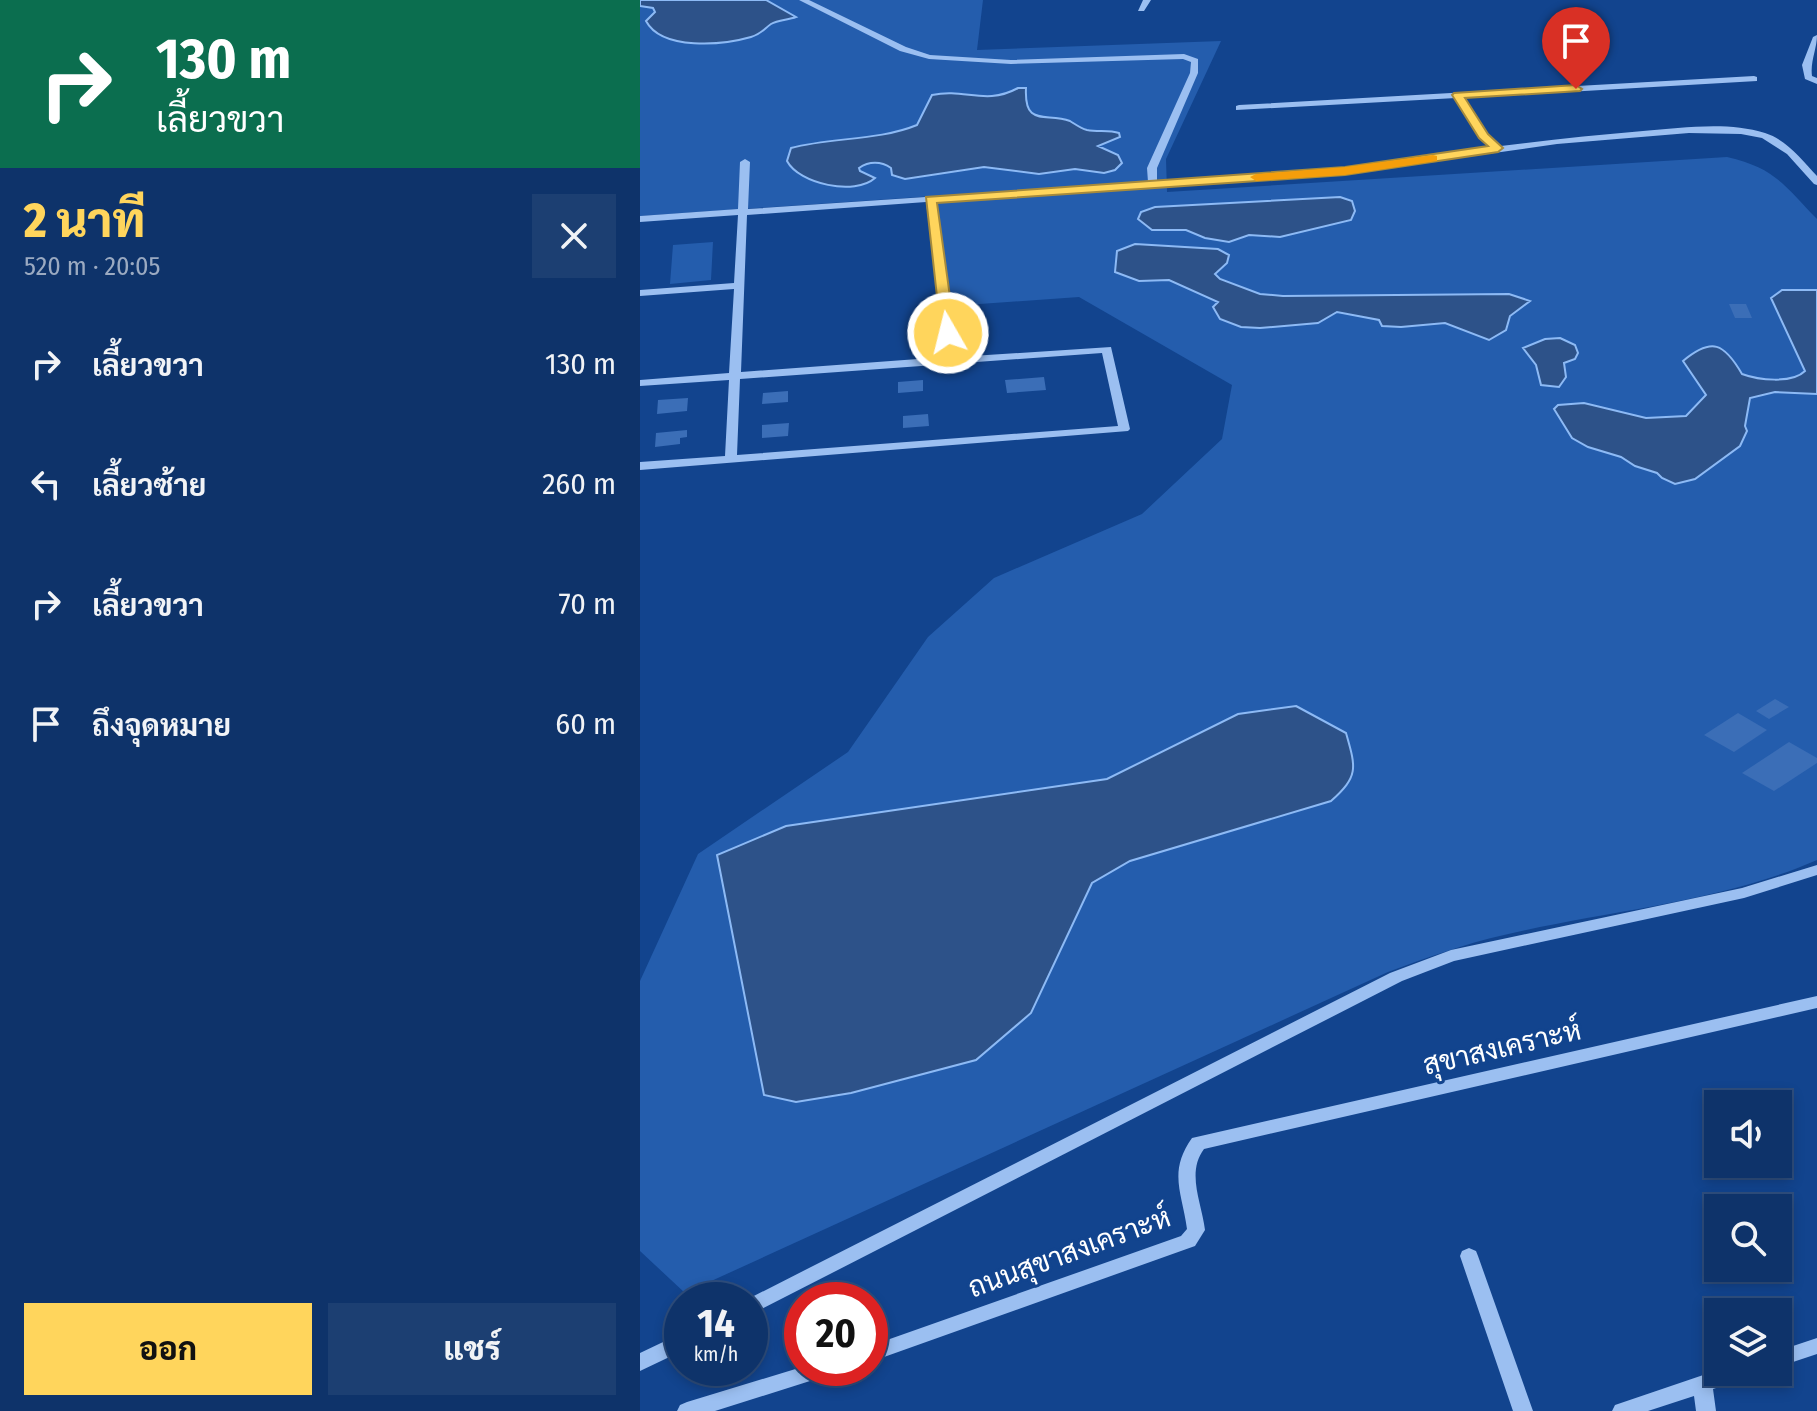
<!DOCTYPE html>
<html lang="th">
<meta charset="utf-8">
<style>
:root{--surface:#0e336a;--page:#1c3f72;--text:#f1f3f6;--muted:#9baac1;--line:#2e4e7e;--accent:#ffd55c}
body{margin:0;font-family:"Fira Sans Condensed",Sarabun,sans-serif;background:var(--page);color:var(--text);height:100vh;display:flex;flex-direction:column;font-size:30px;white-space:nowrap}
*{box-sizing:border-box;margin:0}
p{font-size:26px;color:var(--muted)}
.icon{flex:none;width:44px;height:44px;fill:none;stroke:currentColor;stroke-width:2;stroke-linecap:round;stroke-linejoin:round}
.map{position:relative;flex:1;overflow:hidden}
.details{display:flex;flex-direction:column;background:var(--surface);width:640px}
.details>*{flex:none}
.guide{background:#0b6e4f;color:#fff;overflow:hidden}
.controls{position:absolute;left:1064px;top:1090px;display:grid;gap:16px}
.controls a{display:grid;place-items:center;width:88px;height:88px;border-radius:0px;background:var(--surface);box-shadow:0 4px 12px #0003,0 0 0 2px var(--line);font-size:40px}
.speed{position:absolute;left:24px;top:1282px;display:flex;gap:16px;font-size:40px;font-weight:700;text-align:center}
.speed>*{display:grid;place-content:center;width:104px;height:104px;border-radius:50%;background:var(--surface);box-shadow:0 4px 12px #0003,0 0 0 2px var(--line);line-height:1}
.speed small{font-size:20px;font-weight:400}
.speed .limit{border:12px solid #d22;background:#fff;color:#111}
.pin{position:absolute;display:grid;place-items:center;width:68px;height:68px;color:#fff;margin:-82px -34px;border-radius:50% 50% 50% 0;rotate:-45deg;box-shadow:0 0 8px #0007}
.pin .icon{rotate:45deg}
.me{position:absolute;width:88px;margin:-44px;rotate:352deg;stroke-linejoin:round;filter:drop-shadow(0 0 6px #0008)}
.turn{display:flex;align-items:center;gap:28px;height:168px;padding:0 24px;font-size:36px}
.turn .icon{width:104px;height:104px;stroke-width:2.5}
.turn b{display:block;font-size:56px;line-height:68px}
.round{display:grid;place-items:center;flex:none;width:84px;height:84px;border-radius:0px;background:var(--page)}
.summary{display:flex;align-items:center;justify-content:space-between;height:136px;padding:0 24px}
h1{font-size:48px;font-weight:800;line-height:60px;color:var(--accent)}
.action{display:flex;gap:16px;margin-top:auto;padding:16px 24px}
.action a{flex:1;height:92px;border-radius:0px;background:var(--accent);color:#111;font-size:32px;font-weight:800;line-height:92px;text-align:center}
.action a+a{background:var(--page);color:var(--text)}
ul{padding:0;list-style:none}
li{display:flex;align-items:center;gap:24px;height:120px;padding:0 24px}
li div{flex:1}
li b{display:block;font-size:30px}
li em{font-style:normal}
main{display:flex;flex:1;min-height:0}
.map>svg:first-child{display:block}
.green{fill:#245dad}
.water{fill:#2d5289;stroke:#8dbaf5;stroke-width:2}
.building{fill:#3b6eb7}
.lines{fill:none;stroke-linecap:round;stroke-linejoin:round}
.minor{fill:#9bbff1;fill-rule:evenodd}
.route{fill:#ffd55c;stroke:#a68a3c;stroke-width:2}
.slow{fill:#f59e0b}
.labels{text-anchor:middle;stroke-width:6;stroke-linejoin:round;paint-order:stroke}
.near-street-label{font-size:28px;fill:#fff;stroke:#12448e}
</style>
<main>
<section class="details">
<div class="guide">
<div class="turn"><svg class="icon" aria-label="right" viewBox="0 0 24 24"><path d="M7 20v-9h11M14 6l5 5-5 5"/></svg><div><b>130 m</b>เลี้ยวขวา</div></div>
</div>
<div class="summary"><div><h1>2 นาที</h1><p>520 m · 20:05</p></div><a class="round"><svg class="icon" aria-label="close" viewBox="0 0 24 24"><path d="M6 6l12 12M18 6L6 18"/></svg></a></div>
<ul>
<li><svg class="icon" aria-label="right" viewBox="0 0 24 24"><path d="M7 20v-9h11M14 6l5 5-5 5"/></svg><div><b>เลี้ยวขวา</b></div><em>130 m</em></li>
<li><svg class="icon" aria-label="left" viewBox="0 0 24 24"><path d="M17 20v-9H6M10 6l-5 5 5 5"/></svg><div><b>เลี้ยวซ้าย</b></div><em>260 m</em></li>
<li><svg class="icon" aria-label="right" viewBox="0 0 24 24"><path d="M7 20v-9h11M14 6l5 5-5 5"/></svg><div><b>เลี้ยวขวา</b></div><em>70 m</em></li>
<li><svg class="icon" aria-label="arrive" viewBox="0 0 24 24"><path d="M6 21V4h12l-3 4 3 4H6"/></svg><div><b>ถึงจุดหมาย</b></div><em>60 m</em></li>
</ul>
<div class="action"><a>ออก</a><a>แชร์</a></div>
</section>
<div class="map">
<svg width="1177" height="1411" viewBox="0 0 1177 1411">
<rect width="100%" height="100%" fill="#12448e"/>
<path class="green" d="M0 0H343L337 50 581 41 526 159 527 192 1087 157C1135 168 1144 185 1177 219V860C1079 903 968 910 864 935 824 944 786 958 748 972L45 1293 0 1251V981L58 854 208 752 288 637 354 578 502 514 582 439 592 385 439 297 312 306 295 196 0 216Z
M73 242 71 280 30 284 33 245Z"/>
<path class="water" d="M0 0H126L156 17C148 20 138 20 131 24 124 29 121 34 111 37 83 45 22 51 6 21L15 12 13 8 0 6Z
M378 88H386C384 128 406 112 430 121 435 124 440 128 447 130 458 132 469 130 479 133L480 137 458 146 478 155 482 163 475 170 464 173 435 169 399 174 344 167 265 179 252 175 251 168C241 161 229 161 219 168L220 171 235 178C215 196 159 184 147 161L151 148C192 137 238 141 277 125L292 95C326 88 345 106 378 88Z
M700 197 712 201 715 211 711 220 640 237 609 235 589 242 565 238 546 230H512L498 219 501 212 515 207Z
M495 244 578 249 589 255 587 263 575 274 580 279 620 294 643 296 869 294 890 301 870 316 866 330 849 340 805 323 761 327 742 326 739 320 697 312 678 323 620 328 601 327 580 319 573 307 578 302 529 280 499 281 475 272 477 251Z
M1142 290H1177V394L1135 392 1110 398 1105 426 1107 431 1100 446 1055 479 1035 484 1022 478 1017 473 995 466 981 457 948 447 932 438 914 409 918 405 944 403 1006 418 1046 416 1066 395 1043 361C1072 337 1084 343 1102 374 1118 380 1152 384 1165 371L1131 298Z
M920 338 935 345 938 353 935 359 924 363 926 377 919 387 901 385 896 365 883 348 905 339Z
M656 706 706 733C716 768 719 776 691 801L490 861 452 883 391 1013 336 1060 211 1093 156 1102 124 1095 77 855 146 826 467 779 598 714Z"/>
<path class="building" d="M1089 304H1106L1112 318H1095Z
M404 377 406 390 367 393 365 380Z
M283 380V391L258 393V382Z
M148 391V402L122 404 123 393Z
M48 398 47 411 17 414 18 400Z
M288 414 289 426 263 428V416Z
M149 423 148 436 122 438V425Z
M47 430V437L40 438V444L15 447 16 433Z
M1135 699 1149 707 1129 719 1116 711Z
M1098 713 1127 730 1094 752 1064 735Z
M1149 742 1177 758V763L1134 791 1102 773Z"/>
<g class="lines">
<path class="minor" d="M159 0H169L266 47 290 55 371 60 544 54 558 59V73L517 168V181L705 168 852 148 840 138 816 98 596 110V106L599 105 1114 76 1117 77V81L824 98 846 134 861 146C908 140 955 135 1003 131 1042 128 1087 121 1125 133 1147 140 1162 160 1177 176V185L1174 184 1147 154 1122 138 1101 134 1049 133 917 144 705 174 295 202 316 357 471 347 490 429 488 431 0 470V462L85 456 89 380 0 386V380L89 373 94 289 0 296V290L94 283 98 215 0 222V216L98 209 100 162 105 159 110 162 108 209 508 182 507 168 550 73 551 62 543 59 371 64 289 59 260 51ZM286 202 305 357 101 372 107 215ZM462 353 478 426 97 455 100 379Z
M503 0H511L504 11H498Z
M1177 35C1177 49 1170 61 1172 76L1177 78V84L1165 79 1162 65 1173 37Z
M1177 865V875L1104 898 814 961 762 981 110 1315V1300H106L750 973 811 950 1102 888Z
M1177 996V1008L564 1149C546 1173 562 1203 565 1230L555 1246 230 1362V1346L541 1236 547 1229C542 1192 528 1172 552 1138Z
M829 1248 836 1251 838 1256 893 1411H873L820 1256 822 1251Z
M42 1333V1351L0 1371V1353Z
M1177 1338V1354L1138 1367V1351Z
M162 1367 195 1368 192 1374 75 1411H37L40 1405 47 1402Z
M1078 1370 1109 1372 1106 1378 1073 1389 1076 1411H1056L1054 1396 1008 1411H972L975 1405Z"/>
</g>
<path class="route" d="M936 85 942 89 940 91 825 98 848 134 863 148 858 152 705 175 297 203 315 333 308 337 301 333 286 197 705 167 848 146 839 138 812 95 814 93Z"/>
<path class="slow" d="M793 155 797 156V161L705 175 616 181 610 177 616 174 705 167Z"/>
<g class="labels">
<g class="near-street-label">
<text transform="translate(862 1047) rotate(-13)" y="10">สุขาสงเคราะห์</text>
<text transform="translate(429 1252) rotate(-20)" y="10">ถนนสุขาสงเคราะห์</text>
</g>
</g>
</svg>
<div class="controls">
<a><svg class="icon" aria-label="sound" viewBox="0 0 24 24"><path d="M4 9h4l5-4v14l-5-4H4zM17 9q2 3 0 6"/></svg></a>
<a><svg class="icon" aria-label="search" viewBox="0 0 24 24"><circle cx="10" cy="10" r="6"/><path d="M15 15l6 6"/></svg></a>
<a><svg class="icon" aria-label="layers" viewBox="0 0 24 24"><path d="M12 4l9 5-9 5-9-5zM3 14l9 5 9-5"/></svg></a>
</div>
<div class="speed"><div>14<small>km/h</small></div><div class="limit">20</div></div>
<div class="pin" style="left:936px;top:89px;background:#d93025"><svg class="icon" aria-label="arrive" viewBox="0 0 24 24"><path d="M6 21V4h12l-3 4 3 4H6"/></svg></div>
<svg class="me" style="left:308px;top:333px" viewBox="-20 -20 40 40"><circle r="17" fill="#ffd55c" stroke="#fff" stroke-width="3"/><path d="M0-11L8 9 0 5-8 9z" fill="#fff"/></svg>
</div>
</main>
